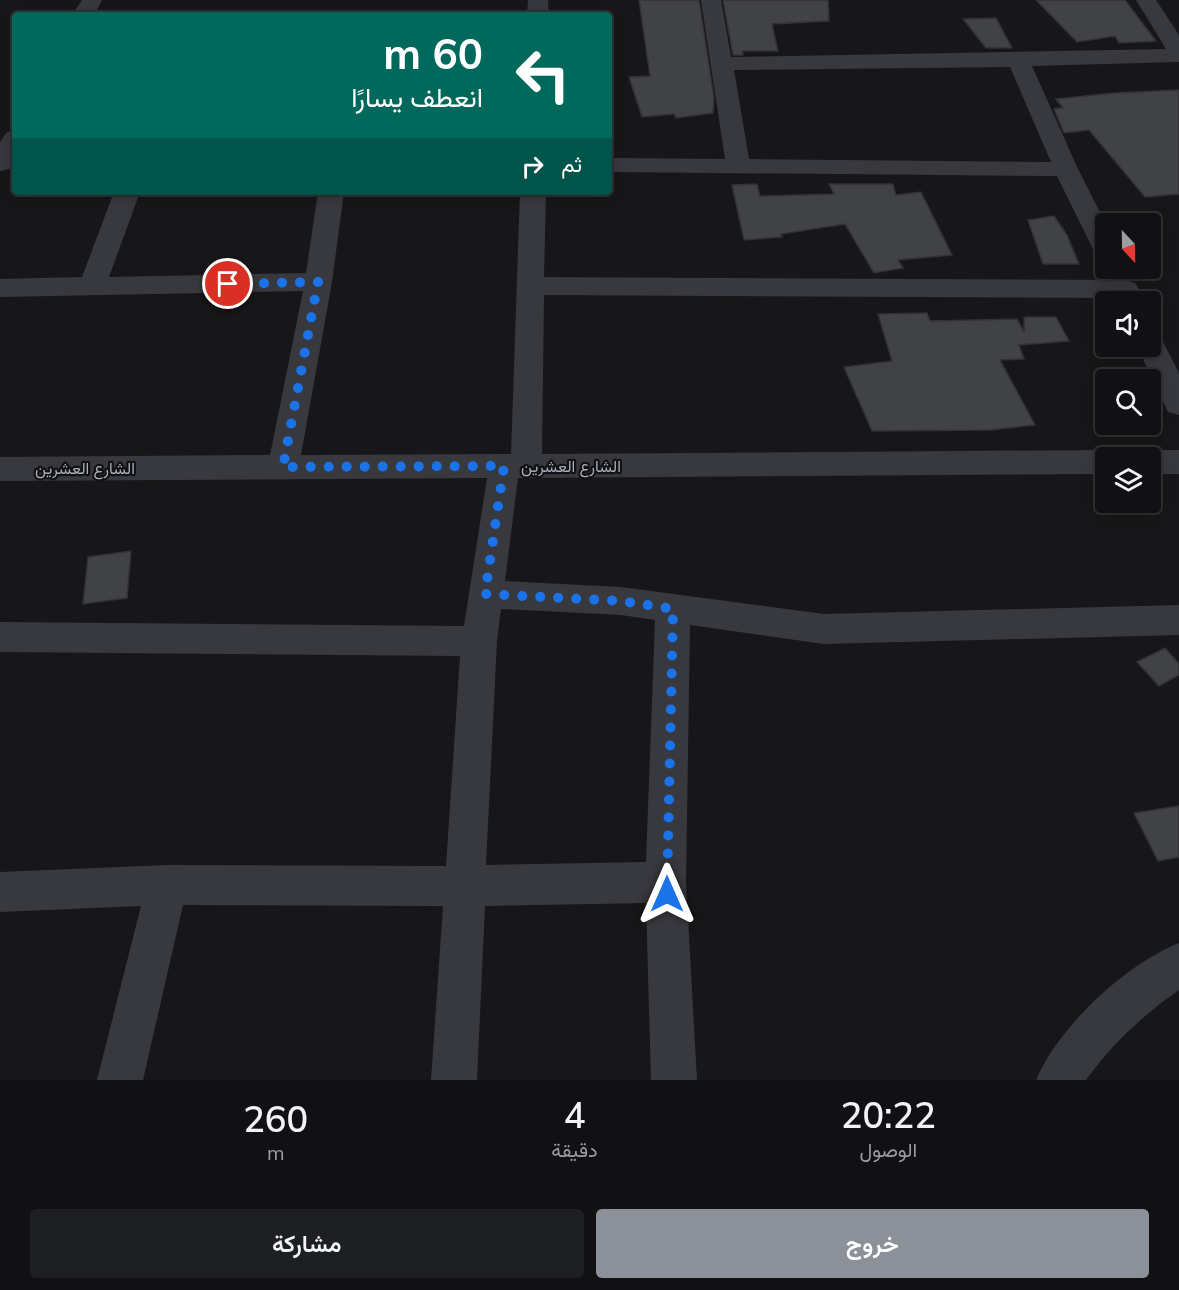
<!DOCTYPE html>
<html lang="ar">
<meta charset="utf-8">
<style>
:root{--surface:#111113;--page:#1e1f21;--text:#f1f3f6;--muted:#9c9da0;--line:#303133;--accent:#8c9099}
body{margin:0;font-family:Mulish,Vazirmatn,sans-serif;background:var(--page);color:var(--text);direction:rtl;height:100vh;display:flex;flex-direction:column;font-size:22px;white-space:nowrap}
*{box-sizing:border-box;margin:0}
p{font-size:20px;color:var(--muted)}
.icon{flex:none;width:33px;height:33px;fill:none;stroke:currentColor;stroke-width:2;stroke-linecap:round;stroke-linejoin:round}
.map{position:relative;height:1080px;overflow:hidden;direction:ltr}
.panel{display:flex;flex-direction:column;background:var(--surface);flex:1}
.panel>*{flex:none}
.banner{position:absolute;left:12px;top:12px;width:600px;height:183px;border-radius:6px;box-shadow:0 3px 15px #0003,0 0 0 2px var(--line);direction:rtl;background:#00695c;color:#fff;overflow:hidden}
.needle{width:39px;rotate:158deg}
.buttons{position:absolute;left:1095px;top:213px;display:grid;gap:12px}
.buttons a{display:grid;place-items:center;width:66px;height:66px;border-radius:6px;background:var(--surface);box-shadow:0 3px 15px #0003,0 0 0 2px var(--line);font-size:30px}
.pin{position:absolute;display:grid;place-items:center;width:51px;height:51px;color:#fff;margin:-26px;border:3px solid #fff;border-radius:50%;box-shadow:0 2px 6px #0007}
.me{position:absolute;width:66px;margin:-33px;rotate:0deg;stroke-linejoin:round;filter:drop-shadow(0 0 4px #0008)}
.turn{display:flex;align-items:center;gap:21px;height:126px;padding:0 30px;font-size:27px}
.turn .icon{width:78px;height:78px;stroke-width:2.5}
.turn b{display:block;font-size:42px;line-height:51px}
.then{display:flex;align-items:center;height:57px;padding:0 30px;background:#0003;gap:12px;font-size:22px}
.eta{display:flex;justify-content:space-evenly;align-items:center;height:102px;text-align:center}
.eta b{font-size:36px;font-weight:600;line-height:42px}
.action{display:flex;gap:12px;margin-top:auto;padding:12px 30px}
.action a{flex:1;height:69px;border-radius:6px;background:var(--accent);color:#fff;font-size:24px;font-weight:600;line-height:69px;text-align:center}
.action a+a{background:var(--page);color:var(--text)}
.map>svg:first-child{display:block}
.building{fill:#414246;stroke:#313136;stroke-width:1.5}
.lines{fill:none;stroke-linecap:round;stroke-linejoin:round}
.minor{fill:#38393f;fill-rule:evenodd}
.route{stroke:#1a73e8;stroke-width:10;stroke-dasharray:0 18}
.labels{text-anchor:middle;stroke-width:4.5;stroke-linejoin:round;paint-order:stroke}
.street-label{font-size:16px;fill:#a8aeba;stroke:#121214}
</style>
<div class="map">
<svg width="1179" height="1080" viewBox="0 0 1179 1080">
<rect width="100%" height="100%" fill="#171719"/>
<path class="building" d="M639 0H699L714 98 713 113 676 118 674 114 642 117 629 77 650 76Z
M723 0H828L829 21 772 24 778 51H742L743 55H733Z
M1036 0H1125L1156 41 1119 43 1115 36 1077 42Z
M996 18 1012 48H986L963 19Z
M1179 90V194L1145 197 1089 130 1064 133 1054 109 1063 108 1056 99 1114 93Z
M757 184 760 196 834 194 829 184H893L896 195 921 192 952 255 898 260 903 268 874 273 845 224 781 234 782 237 744 240 732 185Z
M1054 216 1067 235 1079 264H1043L1028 220Z
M927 313 930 321 1017 319 1024 332V317H1056L1069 341 1019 345 1024 359 1000 360 1035 425 990 430 872 431 844 367 892 361 878 314Z
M131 551 127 598 83 604 88 557Z
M1165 648 1179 664V675L1159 686 1137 662Z
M1179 806V857L1158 861 1134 813Z"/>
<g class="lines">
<path class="minor" d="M82 0H102L94 15H72Z
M528 0H548L549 15H527Z
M701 0H721L731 57 1166 49 1136 0H1156L1179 35V62L1032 66 1078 169 1106 224V257L1097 255 1093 249 1057 176 609 172V158L725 159ZM1010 67 1051 162 749 159 734 70Z
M15 130V159L9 169 0 171V142L7 132Z
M114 192H140L109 277 306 273 318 192H344L332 282 301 455 511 454 520 192H546L544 277 1125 280 1135 283 1139 289 1135 295 1125 298 544 295 542 454 1106 450 1117 454 1119 458H1106V474L518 478 505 581 621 587 824 614 1179 605V635L824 644 690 625 686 882 697 1080H651L646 903 485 906 477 1080H431L443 906 183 905 143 1080H97L141 906 0 912V872L167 865 446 866 460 656 0 652V622L464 626 487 478 0 481V457L270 455 303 291 0 297V279L82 277ZM501 609 621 615 655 620 646 862 486 865 497 641Z
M1150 333 1160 336 1179 373V415L1168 412 1137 346H1150Z
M1150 450H1179V474H1150V458H1137L1139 454Z
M1179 943V990C1143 1015 1112 1044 1086 1080H1036C1059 1026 1125 965 1179 943Z"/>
</g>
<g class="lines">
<path class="route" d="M228 284 318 282 283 467 504 466 485 594 621 601 673 609 667 894"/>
</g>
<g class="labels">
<g class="street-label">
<text x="571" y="472">الشارع العشرين</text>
<text x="85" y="474">الشارع العشرين</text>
</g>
</g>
</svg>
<div class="buttons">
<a><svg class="needle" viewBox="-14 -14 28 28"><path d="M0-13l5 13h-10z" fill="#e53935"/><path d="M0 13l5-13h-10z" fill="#9c9da0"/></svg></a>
<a><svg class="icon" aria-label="sound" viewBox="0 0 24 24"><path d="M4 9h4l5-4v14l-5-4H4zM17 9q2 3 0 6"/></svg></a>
<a><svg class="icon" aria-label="search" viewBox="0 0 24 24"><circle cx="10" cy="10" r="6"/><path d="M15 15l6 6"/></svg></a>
<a><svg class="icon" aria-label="layers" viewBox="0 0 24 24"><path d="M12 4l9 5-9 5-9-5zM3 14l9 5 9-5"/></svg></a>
</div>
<div class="pin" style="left:228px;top:284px;background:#d93025"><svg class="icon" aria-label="arrive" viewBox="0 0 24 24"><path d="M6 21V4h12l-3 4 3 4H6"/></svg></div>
<svg class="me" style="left:667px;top:894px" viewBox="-20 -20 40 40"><path d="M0-17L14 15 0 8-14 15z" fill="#1a73e8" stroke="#fff" stroke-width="4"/></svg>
<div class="banner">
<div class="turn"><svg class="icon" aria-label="left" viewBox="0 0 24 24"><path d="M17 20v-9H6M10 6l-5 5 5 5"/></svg><div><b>60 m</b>انعطف يسارًا</div></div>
<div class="then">ثم<svg class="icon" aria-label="right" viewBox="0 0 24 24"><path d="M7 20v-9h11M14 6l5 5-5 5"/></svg></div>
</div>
</div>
<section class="panel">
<div class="eta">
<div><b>20:22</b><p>الوصول</p></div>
<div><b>4</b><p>دقيقة</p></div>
<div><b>260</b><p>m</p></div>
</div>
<div class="action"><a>خروج</a><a>مشاركة</a></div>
</section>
